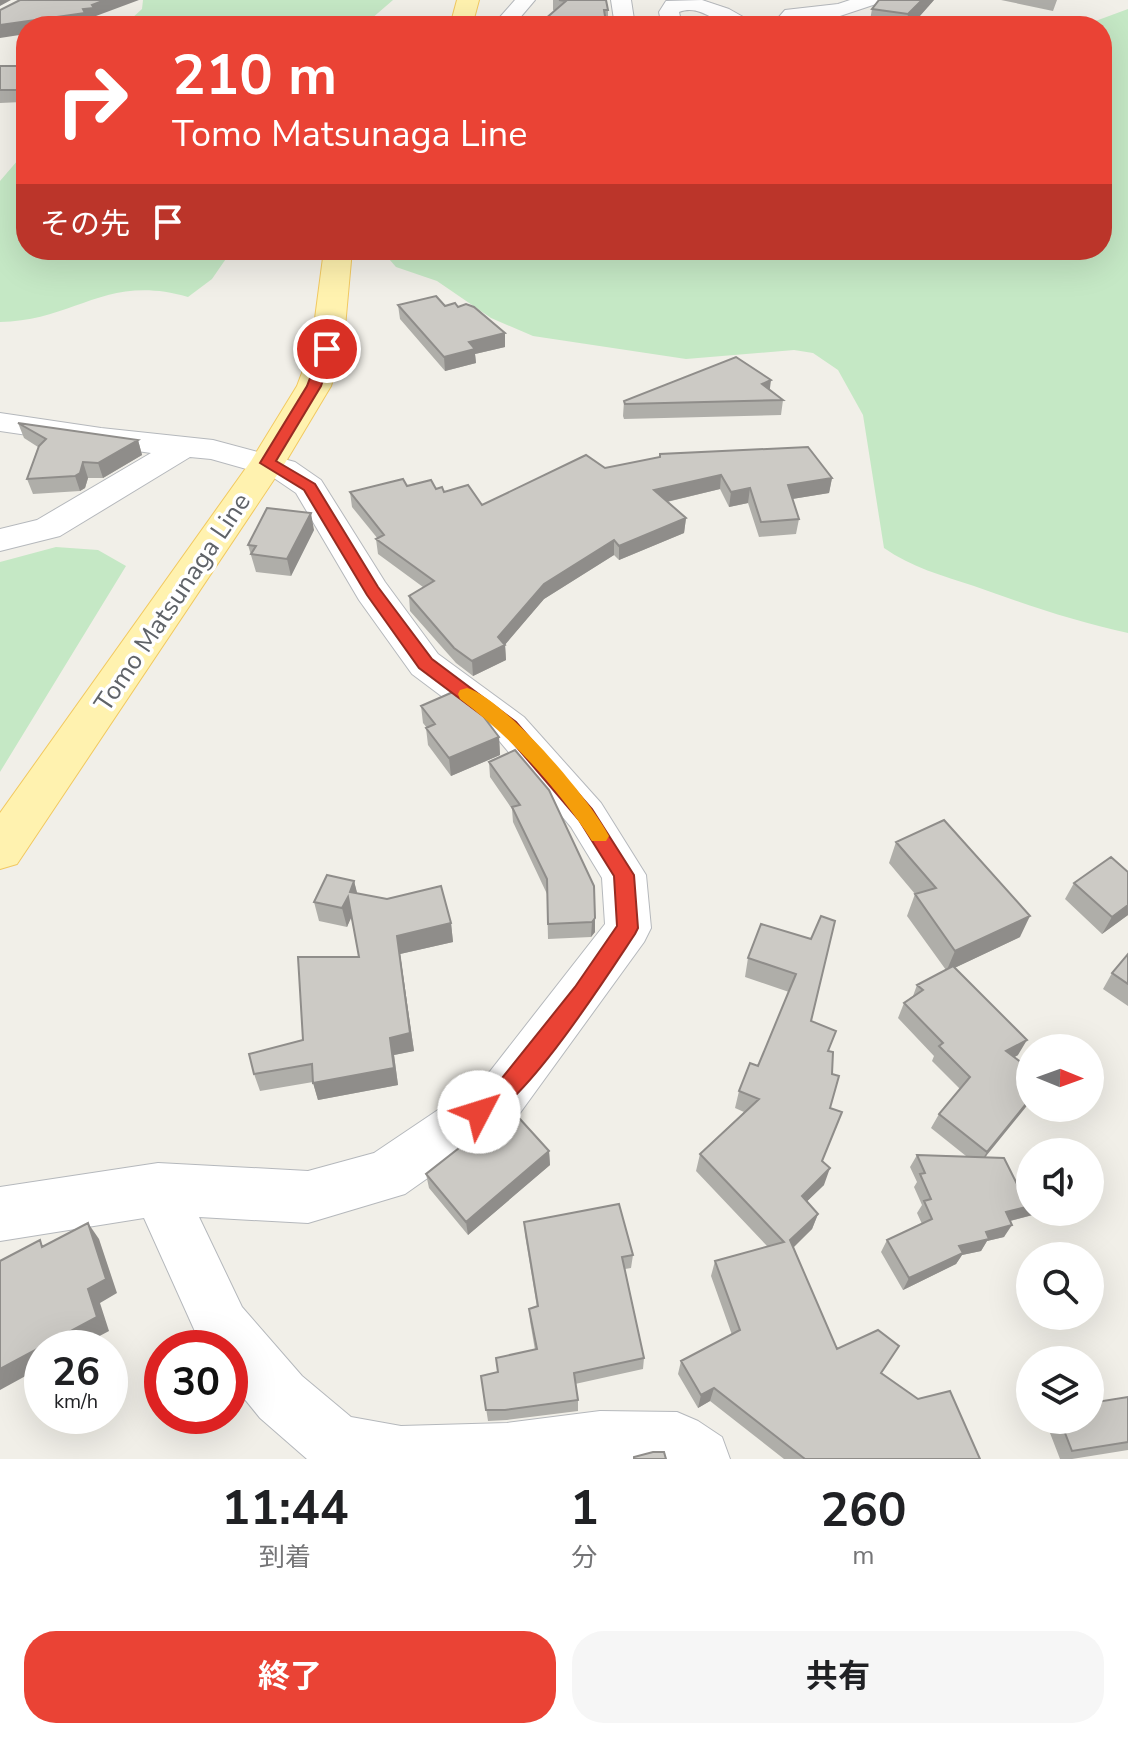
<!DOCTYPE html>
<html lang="ja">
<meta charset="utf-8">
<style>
:root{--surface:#fff;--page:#f6f6f6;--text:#202124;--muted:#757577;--accent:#ea4335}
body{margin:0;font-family:"Nunito Sans","Noto Sans JP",sans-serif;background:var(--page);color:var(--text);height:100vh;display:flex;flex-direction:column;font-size:30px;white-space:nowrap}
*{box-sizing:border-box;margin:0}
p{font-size:26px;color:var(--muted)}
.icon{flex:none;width:44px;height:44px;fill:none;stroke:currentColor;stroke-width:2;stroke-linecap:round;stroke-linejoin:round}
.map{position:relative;height:1459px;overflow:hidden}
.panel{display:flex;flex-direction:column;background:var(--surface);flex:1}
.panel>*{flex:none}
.hud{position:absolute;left:16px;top:16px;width:1096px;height:244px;border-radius:32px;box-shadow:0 8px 32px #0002;background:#ea4335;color:#fff;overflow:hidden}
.needle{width:52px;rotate:91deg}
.controls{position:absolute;left:1016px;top:1034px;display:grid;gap:16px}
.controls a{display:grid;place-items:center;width:88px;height:88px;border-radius:50%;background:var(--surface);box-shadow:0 8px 32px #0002;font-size:40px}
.speed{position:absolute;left:24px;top:1330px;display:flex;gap:16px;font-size:40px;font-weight:700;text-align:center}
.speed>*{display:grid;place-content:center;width:104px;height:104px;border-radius:50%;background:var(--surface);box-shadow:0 8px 32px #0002;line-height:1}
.speed small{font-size:20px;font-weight:400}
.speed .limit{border:12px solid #d22;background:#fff;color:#111}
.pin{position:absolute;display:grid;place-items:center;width:68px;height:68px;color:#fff;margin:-34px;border:4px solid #fff;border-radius:50%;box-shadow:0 2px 8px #0007}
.me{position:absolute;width:88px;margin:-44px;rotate:50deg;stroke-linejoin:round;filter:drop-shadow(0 0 6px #0008)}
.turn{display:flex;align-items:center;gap:28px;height:168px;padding:0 24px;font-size:36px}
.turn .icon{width:104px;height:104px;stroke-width:2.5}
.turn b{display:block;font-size:56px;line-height:68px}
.then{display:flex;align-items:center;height:76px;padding:0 24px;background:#0003;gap:16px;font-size:30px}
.eta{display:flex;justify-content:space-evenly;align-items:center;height:136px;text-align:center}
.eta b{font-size:48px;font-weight:700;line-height:56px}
.action{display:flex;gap:16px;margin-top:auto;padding:16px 24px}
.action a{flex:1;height:92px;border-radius:32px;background:var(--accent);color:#fff;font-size:32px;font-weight:700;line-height:92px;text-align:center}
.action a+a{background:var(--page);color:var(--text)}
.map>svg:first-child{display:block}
.green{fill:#c5e8c5}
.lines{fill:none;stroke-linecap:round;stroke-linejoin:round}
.minor-casing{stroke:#b5b8bc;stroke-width:2}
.major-casing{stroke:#f2c960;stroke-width:2}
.minor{fill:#fff;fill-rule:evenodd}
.major{fill:#fff2af;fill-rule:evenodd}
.wall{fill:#afaea9}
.shaded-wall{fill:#8f8d8a}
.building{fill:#cccac5;stroke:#8f8d8a;stroke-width:2}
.route{fill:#ea4335;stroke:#982c22;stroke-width:2}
.slow{fill:#f59e0b}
.labels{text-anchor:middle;stroke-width:7;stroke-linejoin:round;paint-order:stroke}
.street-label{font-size:26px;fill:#5f6368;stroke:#fff}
</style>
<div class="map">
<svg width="1128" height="1459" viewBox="0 0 1128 1459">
<rect width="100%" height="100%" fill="#f1efe8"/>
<path class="green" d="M143 0H393L363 26H113L131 19 142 9Z
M1128 9V633C1076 622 1024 604 974 586 943 576 911 567 884 548L863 415 838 370 813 353 794 350 686 359 533 336 491 318 437 281 396 267 389 259 391 250H1102V26H1082Z
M26 135V250H232L212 279 188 297C106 273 75 321 0 322V181L18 160Z
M56 547 98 550 126 566 0 772V562Z"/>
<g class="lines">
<defs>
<path id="minor" d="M515 0H535L513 26H492Z
M611 0H631L635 26H615Z
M702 0 729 9 759 26C751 26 741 28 733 26 713 22 700 4 679 12L682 26H662L659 12 666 1Z
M850 0H879L876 4 840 16 798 19 792 26H771L785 10 838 4Z
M0 413 101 428 213 440 295 462 321 480 385 582 438 654 524 717 601 803 646 875 651 928 644 942 520 1113 405 1194 308 1223 199 1217 242 1307 302 1376 351 1417 401 1426 507 1423 600 1411 677 1412 698 1421 722 1437 730 1459H307L260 1418 230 1381V1348L202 1347 144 1218 0 1241V1187L158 1163 308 1171 374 1153 484 1079 605 924 602 878 571 827 496 737 412 674 359 600 296 493 271 476 211 459 190 457 60 536 0 551V529L37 520 151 453 0 431Z"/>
<path id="major" d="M457 0H479L472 26H450Z
M324 250H352L343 349 331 386 285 463 17 864 0 869V813L251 461 297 386 311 349Z"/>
</defs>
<use href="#minor" class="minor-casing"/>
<use href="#major" class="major-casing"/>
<use href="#minor" class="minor"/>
<use href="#major" class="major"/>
</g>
<path class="wall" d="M553 0H606L608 10V22H606V26H537L555 11 553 10Z
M934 0 911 26H869L872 9Z
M1001 0H1057L1053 11Z
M0 66H18L21 78 22 102 0 103Z
M398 305 458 307 505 333V347L475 354 476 363 445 371 400 319Z
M770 390 783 400 781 415 624 419 623 416 624 401Z
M18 423 138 440 142 455 103 478H88L85 488 80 491 33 494 27 479 38 447 24 438Z
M660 454 832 478 829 493 792 499 799 519 796 534 759 537 748 503 729 507 720 489 667 502 686 518 684 533 619 560 614 555 544 599 505 644 506 660 473 676 456 663 410 611 409 596 423 587 378 554 376 539H378L352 507 350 492 407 486 436 489 482 505 605 468 659 457Z
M314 530 291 576 256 572 248 545Z
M421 706 499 737 500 755 451 776 428 745 426 728H427L423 723Z
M489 762 594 886 595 932 591 937 548 939 547 894 513 822 512 809 490 777Z
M896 842 1020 937 954 968 1018 1055 1014 1057 986 1157 1030 1212H1044L1010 1221 1004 1237 987 1241 981 1251 962 1255 956 1264 903 1290 881 1252 887 1240 922 1224 917 1213 922 1205 914 1187 917 1182 910 1167 917 1155 966 1156 931 1128 939 1114 960 1089 932 1061 934 1056 898 1018 904 1003 913 996 917 985 946 970 907 916 915 894 889 863Z
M1128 872V915L1102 934 1065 899 1074 883Z
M354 881 357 894 451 923 453 942 400 954 414 1051 394 1055 398 1085 318 1100 313 1082 260 1091 254 1074 303 1040 359 957 351 916 347 927 319 921 314 902Z
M811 939V1021L829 1051 830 1108 823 1161 824 1185 807 1201 818 1214 812 1229 793 1247 837 1349 881 1373 980 1459H784L710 1401 698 1408 678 1374 681 1361 732 1335 711 1276 715 1261 768 1247 696 1171 700 1154 744 1112 735 1108 739 1091 758 1066 789 992 745 977 748 958Z
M1128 954V1006L1103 989 1112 973Z
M549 1151 550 1165 468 1235 429 1188 426 1174Z
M524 1222 633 1255 631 1268 625 1269 644 1358 643 1369 575 1384 578 1400V1411L507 1420 488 1421 481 1376 498 1372 535 1350 530 1321 529 1309 537 1307 525 1235Z
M1128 1397V1450L1072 1459H1060L1045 1420H1090Z"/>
<path class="shaded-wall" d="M0 0H11L0 6Z
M105 0H139L96 16 97 19 87 21 88 25 80 26H26V34L0 38V25L83 9Z
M922 0H934L911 26H906L908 14Z
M18 66 21 78 22 102 18 90Z
M505 333V347L475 354 476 363 445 371 444 357 469 342Z
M771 380 769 396 762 384Z
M138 440 142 455 103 478 98 463Z
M83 462 88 478 85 488 80 491 75 476Z
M721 475 720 489 653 505 654 490Z
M832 478 829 493 786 500 788 485Z
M750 488 748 503 729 507 731 492Z
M311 513 314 530 291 576 287 559Z
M686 518 684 533 619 560V546Z
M614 540V555L544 599 504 646 505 645 506 660 473 676 472 661 498 637 544 584Z
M499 737 500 755 451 776 449 758Z
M354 881 359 900 350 892Z
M348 897 352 916 347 927 342 908Z
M1128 905V915L1102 934 1112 917Z
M1030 916 1020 937 946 972 955 951Z
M595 918V932L591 937 592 922Z
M451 923 453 942 400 954 414 1051 394 1055 398 1085 318 1100 313 1083 390 1038 397 936Z
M1027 1040 1018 1055 998 1067 1006 1051Z
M1030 1099V1102L978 1166 987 1152Z
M549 1151 550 1165 468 1235 466 1222Z
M830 1168 824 1185 796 1212 802 1196Z
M1030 1206V1212H1044L998 1224 1006 1212Z
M818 1214 812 1229 785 1256 790 1240Z
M88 1223 99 1239 117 1293 100 1303 109 1331 77 1348H42V1367L0 1390V1369L88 1289Z
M1012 1225 1004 1237 987 1241 981 1251 962 1255 956 1264 903 1290 909 1278 959 1246 986 1232Z
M714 1388 710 1401 698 1408 701 1395Z"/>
<path class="building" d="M20 0H105L92 5 94 8 83 9 85 13 0 25V10Z
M559 0H606L608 10H604L606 22H599L600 26H537L566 1Z
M879 0H922L908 14 872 9Z
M0 66H18V90H0Z
M436 296 445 306 455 303 458 307 466 304 474 307 505 333 469 342 475 349 444 357 398 305Z
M736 357 771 380 762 384 783 400 625 404 624 401Z
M18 423 138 440 98 463 83 462 80 473 75 476 27 479 39 446 46 439Z
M808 447 832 478 788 485 799 519 761 522 750 488 731 492 721 475 654 490 686 518 619 546 614 540 544 584 498 637 505 645 472 661 454 648 409 596 434 581 376 539 384 535 350 492 403 479 407 486 431 480 436 489 442 487 444 492 468 485 482 505 586 455 605 468 660 457V454Z
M267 508 311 513 287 559 251 554 256 546 248 545Z
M453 692 480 712 499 737 449 758 426 728 435 724 421 706Z
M515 750 549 790 594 886 595 918 592 922 548 924 547 879 512 807 520 805 489 762Z
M944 820 1030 916 955 951 915 894 936 888 896 842Z
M1111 857 1128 872V905L1112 917 1074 883Z
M327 875 354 881 350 892 387 899 441 886 451 923 397 936 410 1033 390 1038 394 1068 313 1083 312 1064 254 1074 249 1054 303 1040 298 957H359L348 897 342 908 314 902Z
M821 916 835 921 811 1021 836 1031 828 1051 833 1052 832 1074 839 1076 830 1108 842 1112 822 1161 830 1168 802 1196 818 1214 790 1240 837 1349 878 1330 899 1346 881 1373 918 1399 950 1391 980 1459H805L714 1388 701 1395 681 1361 740 1330 715 1261 784 1242 700 1154 759 1099 739 1091 750 1063 758 1066 796 974 748 958 761 924 811 939Z
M1128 954V984L1112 973Z
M953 966 1027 1040 1006 1051 1030 1069V1099L987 1152 939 1114 970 1077 939 1046 943 1043 904 1003 923 990 917 985Z
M510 1108 549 1151 466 1222 426 1174Z
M917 1155 1004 1158 1020 1190 1030 1185V1206L1006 1212 1012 1225 986 1232 989 1239 959 1246 963 1253 909 1278 887 1240 932 1219 924 1201 931 1199 920 1174 925 1173Z
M619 1204 633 1255 622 1257 644 1358 574 1373 578 1400 505 1410H486L481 1376 498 1372 496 1358 537 1349 529 1309 538 1306 524 1222Z
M88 1223 106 1279 88 1289 97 1317 0 1369V1261L40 1240 42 1247Z
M1128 1397V1442L1072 1451 1060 1420H1090V1403Z
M653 1452H664L666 1459H634V1457Z"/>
<path class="route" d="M322 346 333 349 321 386 276 461 315 484 378 587 432 659 516 722 592 809 634 875 638 928 635 934C605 979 525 1105 479 1123L470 1120 467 1112 470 1104 494 1088 575 987 617 926 614 876 579 820 503 731 419 668 367 595 304 490 260 463 307 386Z"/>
<path class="slow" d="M467 688C505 699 590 799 609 836L606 841H592C557 787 512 738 460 699L458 694 460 690Z"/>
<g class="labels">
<g class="street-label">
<text transform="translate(172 602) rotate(-56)" y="9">Tomo Matsunaga Line</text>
</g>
</g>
</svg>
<div class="controls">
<a><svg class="needle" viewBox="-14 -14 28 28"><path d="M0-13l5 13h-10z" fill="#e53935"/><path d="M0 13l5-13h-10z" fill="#757577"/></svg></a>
<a><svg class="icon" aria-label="sound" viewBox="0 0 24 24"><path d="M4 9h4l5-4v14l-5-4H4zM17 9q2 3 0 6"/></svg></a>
<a><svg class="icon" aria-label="search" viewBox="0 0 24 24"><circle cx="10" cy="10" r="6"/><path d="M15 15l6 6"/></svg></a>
<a><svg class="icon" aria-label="layers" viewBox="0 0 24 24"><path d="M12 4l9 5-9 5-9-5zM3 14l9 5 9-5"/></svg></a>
</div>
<div class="speed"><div>26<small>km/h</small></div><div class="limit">30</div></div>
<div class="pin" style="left:327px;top:349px;background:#d93025"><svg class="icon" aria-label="arrive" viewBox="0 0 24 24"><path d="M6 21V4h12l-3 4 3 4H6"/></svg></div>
<svg class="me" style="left:479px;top:1112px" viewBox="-20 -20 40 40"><circle r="19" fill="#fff"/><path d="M0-13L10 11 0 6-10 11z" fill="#ea4335"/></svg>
<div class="hud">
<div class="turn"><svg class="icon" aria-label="right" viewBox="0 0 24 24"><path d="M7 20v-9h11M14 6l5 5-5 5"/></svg><div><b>210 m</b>Tomo Matsunaga Line</div></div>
<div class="then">その先<svg class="icon" aria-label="arrive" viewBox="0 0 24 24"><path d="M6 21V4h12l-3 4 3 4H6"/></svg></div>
</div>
</div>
<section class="panel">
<div class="eta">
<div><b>11:44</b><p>到着</p></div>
<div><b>1</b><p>分</p></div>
<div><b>260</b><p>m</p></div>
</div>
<div class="action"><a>終了</a><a>共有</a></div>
</section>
